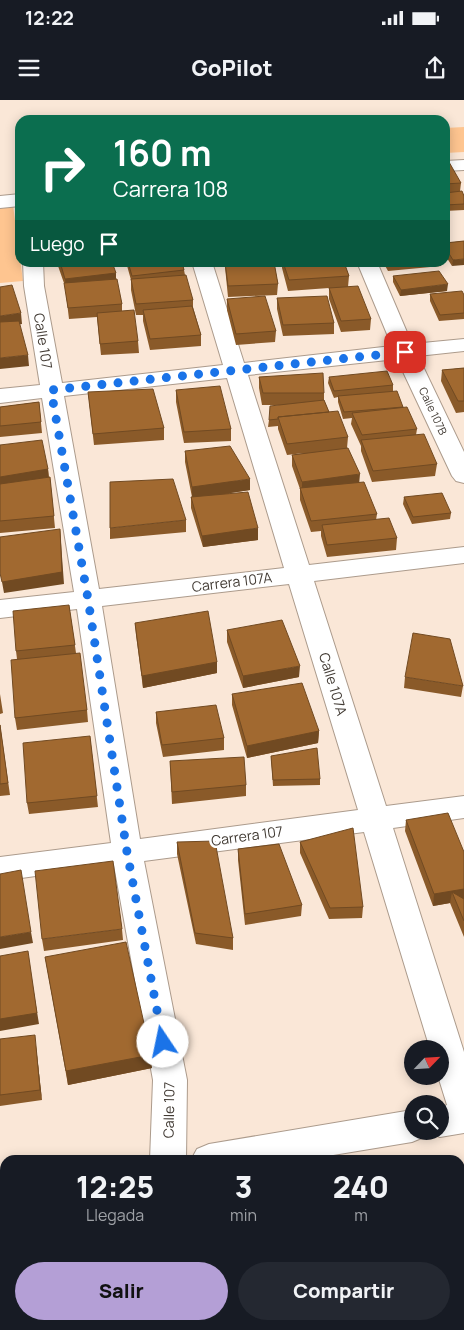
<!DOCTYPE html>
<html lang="es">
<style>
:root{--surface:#171b24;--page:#242831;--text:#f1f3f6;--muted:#9ea1a6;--accent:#b49fd6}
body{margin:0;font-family:Manrope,sans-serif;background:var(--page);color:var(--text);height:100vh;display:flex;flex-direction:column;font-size:19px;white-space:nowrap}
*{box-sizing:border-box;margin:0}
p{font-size:16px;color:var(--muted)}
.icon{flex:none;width:28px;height:28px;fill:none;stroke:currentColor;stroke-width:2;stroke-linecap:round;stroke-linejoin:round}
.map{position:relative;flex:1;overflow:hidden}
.drawer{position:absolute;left:0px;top:1055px;width:465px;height:175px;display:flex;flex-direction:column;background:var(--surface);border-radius:15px 15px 0 0;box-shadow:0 2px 12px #0003}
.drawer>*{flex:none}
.hud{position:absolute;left:15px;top:15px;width:435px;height:152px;border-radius:15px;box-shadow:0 2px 12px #0003;background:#0b6e4f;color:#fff;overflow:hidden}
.needle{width:32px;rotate:65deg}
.buttons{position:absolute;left:404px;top:940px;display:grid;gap:10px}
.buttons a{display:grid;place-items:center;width:45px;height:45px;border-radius:50%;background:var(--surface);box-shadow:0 2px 12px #0003;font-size:25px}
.pin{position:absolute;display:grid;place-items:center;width:42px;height:42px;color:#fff;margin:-21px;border-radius:10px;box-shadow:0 2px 8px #0006}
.me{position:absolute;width:55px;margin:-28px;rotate:349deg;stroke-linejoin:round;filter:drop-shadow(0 0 4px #0008)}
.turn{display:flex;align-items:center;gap:18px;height:105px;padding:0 15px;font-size:22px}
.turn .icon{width:65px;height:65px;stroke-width:2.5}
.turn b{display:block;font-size:35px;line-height:42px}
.then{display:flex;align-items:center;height:48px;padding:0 15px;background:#0003;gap:10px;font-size:19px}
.eta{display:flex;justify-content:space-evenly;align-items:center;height:85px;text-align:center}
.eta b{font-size:30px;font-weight:800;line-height:35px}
.button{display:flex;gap:10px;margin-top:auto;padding:10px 15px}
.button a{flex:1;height:58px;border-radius:30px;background:var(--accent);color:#111;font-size:20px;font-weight:800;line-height:58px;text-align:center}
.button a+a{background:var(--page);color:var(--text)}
.status{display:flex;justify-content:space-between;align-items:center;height:35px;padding:0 25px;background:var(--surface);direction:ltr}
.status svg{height:14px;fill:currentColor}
header{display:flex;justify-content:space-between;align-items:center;height:65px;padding:0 15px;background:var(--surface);font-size:22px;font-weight:800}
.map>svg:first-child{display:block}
.green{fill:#fec590}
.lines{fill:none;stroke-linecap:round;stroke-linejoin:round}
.minor-casing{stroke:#ac9b8c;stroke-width:2}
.minor{fill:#fff;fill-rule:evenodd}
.wall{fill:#8a5a29}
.shaded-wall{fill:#714a22}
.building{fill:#a16930;stroke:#714a22}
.route{stroke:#1a73e8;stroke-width:9;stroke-dasharray:0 16.2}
.labels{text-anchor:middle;stroke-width:5;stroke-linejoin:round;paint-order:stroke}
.far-street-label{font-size:11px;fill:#423b34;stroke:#fff}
.street-label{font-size:14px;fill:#423b34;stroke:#fff}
</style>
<div class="status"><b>12:22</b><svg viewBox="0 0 49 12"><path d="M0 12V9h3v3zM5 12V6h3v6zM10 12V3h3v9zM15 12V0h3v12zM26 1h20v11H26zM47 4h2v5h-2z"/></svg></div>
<header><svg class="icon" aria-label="menu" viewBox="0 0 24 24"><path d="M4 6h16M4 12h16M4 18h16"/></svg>GoPilot<svg class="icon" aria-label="share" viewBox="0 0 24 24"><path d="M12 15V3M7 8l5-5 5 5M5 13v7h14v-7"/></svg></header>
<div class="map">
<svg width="464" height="1230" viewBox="0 0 464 1230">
<rect width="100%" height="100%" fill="#fae7d7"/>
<path class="green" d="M464 27V52L445 53V28Z
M13 105 23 181 0 183V106Z"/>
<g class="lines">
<defs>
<path id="minor" d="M464 60V70L445 71V61Z
M20 94V106L0 108V96Z
M23 162H43L44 186 62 283 223 265 192 162H212L244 263 392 246 357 162H377L412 244 464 239V251L418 256 464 352V383L456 381 452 376 397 259 248 275 309 465 464 447V463L314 481 386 706 464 696V718L393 728 464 952V1033L440 1037 427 1031H440V1007L447 1005 438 976H440V949H430L364 732 144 761 187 980 186 1060H150L153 980 114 765 0 781V757L111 743 77 509 0 518V500L74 492 42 298 0 303V289L40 285 24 186ZM227 278 284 468 99 489 64 296ZM289 484 358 710 140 739 102 506Z
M412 1010V1031H427L424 1037 412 1042 303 1060H191L197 1049 209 1044Z
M0 1077H5V1111H0Z
M139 1225H177L176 1230H138Z"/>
</defs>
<use href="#minor" class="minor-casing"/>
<use href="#minor" class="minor"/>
</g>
<path class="wall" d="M445 63 461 83 460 91 464 96V110L445 111Z
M464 141 452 166 445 155V143Z
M58 162H112L122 204V211L138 241 139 253 101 255 97 217 69 219 65 186 58 166Z
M126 162H182L184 170 185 175 193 200V207L201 235V246L150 250 143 221V215H136L131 190V180Z
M220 162H274L278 184 277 195 228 197 225 167H221Z
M282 162H344L349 176 348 187 371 219 370 230 341 232 329 199V188L288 191 282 168Z
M383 162H441V166L388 171Z
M393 176 447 191 400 196 393 182Z
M430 194 464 195V219L439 221 430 201Z
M277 198 334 223V234L283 236 277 209Z
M227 199 276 231 275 242 236 245 227 210Z
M464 268V312L456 313 441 281 442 270Z
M259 277 324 293V300L329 312 348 337 347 348 359 382 377 414 376 420 397 438 396 450 327 457 321 436V431L311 432 300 400V389L292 366V355L304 353 287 355 278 329V326L268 327 269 320 284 305H262L259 288Z
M329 277 393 285V291L417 329 416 335 437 364 435 376 372 382 361 351V346L351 324 352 318 343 319 338 302V297L334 298 328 283Z
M176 290 231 329V341L184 343 176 302Z
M88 292 164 328V340L94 345Z
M39 302 42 333 0 337V307Z
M0 345 48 369 49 378 50 377 55 428 0 433Z
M185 351 250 390 229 393 258 440 203 447 191 408V397H192L185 362Z
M404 397 451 413 450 419 412 424 403 404Z
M186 420V432L110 439V428Z
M69 505 76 553 87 610 88 622 17 630 15 618 17 559 16 551Z
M135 523 217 562V573L143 588 136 535Z
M227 530 299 577 243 588 227 542Z
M405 577 463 586 461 597 404 588Z
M0 594 3 613 0 614Z
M232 594 319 631 318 643 247 658 232 605Z
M156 612 224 638V650L163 657 156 623Z
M0 624 10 695 0 696Z
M90 636 98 707 29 714 27 703Z
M271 656 320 679V685L273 686Z
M170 661 246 685V696L172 704Z
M406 720 464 752V837L450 803 433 806 405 731Z
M177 742 233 838V850L196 844 177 754Z
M300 742 363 807 362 818 329 819 300 753Z
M238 749 302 805 301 816 245 825 238 760Z
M122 829 123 840 44 851 42 839Z
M45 857 152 968 68 985Z
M0 939 36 946 42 1000 0 1006Z
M5 1108V1215H0V1109Z"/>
<path class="shaded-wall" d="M464 159V165L452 166 453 160Z
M116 173V184L66 190 65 179Z
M448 184 447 191 400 196 401 190Z
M21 213 22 224 0 227V216Z
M28 255 29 266 0 269V258Z
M48 369 49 381 0 389V377Z
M360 374 359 385 302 393V382Z
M250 379V390L192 399V387Z
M258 428V440L203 447 202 436Z
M60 429 64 484 4 493 2 482Z
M217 562V573L143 588 142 576Z
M300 566 299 577 243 588V576Z
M319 631 318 643 247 658V646Z
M464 789V800L452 792 450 803 433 806 434 794Z
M31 832 33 843 0 849V837Z
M29 862 39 924 0 931V919Z
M35 935 36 946 42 1000 40 990Z
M151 955 152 968 68 985 66 971Z
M352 1225H356L354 1230H350Z"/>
<path class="building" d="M449 62 461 83 445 84V63Z
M462 91 464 96V104L445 105V93Z
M464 141V159L453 160 445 147V143Z
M60 162H112L116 173 65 179Z
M128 162H182L184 170 132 176Z
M225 162H274L278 184 228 186Z
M283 162H344L349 176 289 180Z
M439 171 448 184 401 190 393 176Z
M186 175 193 200 136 204 131 179Z
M117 179 122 204 68 208 64 183Z
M12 185 21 213 0 216V187Z
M358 186 371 219 341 221 329 188Z
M462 191 464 195V213L440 215 430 194Z
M265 196 276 231 236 234 227 199Z
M327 196 334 223 283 225 277 198Z
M192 206 201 235 150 239 143 210Z
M134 210 138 241 100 244 97 213Z
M19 221 28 255 0 258V222Z
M464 268V301H458L442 270Z
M387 271 393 285 334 291 329 277Z
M323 273 324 293H263L259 277Z
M220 286 231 329 184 332 176 290Z
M153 289 164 328 93 334 88 292Z
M397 291 403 307 344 312 338 296Z
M324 300 329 312 278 317V319L269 320 270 306Z
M39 302 41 322 0 326V307Z
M407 307 417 329 362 335 352 313Z
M338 311 348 337 287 344 278 317Z
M424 334 437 364 373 371 361 340Z
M42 340 48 369 0 377V345Z
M230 346 250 379 192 387 185 351Z
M348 348 360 374 302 382 292 355Z
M50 377 54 416 0 421V384Z
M173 379 186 420 110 428V382Z
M364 382 377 414 311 421 300 388Z
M248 392 258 428 202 436 191 397Z
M442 393 451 413 413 417 404 397Z
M389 418 397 438 327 445 322 425Z
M60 429 62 472 2 482 0 473V437Z
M69 505 75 545 16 551 13 511Z
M208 511 217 562 142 576 135 523Z
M282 520 300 566 243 576 227 530Z
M413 533 450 539 463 586 405 577Z
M80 553 87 610 15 618 11 560Z
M302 583 319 631 247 646 232 594Z
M216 605 224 638 162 645 156 612Z
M0 625 8 683 0 684Z
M90 636 97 696 27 703 23 643Z
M317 648 320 679 273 680 271 656Z
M244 657 246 685 172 692 170 661Z
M448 713 464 752V789L434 794 406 720Z
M353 728 363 807 330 808 300 742Z
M215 741 233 838 195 833 177 742Z
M279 744 302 805 245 814 238 749Z
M113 761 122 829 42 839 35 771Z
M21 770 31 832 0 837V774Z
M452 792 464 799V821Z
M126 842 151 955 66 971 45 857Z
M28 851 37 913 0 919V856Z
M35 935 40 990 0 995V939Z
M5 1108V1202L0 1203V1109Z
M102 1225H112L113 1230H66Z
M214 1225H352L350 1230H212Z"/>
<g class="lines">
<path class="route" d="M163 942 127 752 88 499 51 290 405 252"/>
</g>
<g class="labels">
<g class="far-street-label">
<text transform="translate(433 311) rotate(65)" y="4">Calle 107B</text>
</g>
<g class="street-label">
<text transform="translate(43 241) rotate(81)" y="5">Calle 107</text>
<text transform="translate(232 482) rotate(-7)" y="5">Carrera 107A</text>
<text transform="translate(333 584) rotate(73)" y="5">Calle 107A</text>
<text transform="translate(247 736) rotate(-8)" y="5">Carrera 107</text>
<text transform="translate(169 1010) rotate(-89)" y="5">Calle 107</text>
</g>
</g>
</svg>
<div class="buttons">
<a><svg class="needle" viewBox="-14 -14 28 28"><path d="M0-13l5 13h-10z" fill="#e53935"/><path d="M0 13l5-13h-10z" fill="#9ea1a6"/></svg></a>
<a><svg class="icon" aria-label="search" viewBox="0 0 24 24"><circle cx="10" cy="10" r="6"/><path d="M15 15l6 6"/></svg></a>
</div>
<div class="pin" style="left:405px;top:252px;background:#d93025"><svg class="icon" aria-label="arrive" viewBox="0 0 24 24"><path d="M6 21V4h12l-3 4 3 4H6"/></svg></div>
<svg class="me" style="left:163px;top:942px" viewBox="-20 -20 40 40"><circle r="19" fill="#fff"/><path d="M0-13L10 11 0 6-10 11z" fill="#1a73e8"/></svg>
<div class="hud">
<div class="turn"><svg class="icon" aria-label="right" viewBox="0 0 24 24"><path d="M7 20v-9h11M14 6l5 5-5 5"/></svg><div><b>160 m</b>Carrera 108</div></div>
<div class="then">Luego<svg class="icon" aria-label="arrive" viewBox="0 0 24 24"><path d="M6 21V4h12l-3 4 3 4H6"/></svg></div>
</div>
<section class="drawer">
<div class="eta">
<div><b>12:25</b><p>Llegada</p></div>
<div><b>3</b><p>min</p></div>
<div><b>240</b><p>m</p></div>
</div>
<div class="button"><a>Salir</a><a>Compartir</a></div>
</section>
</div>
